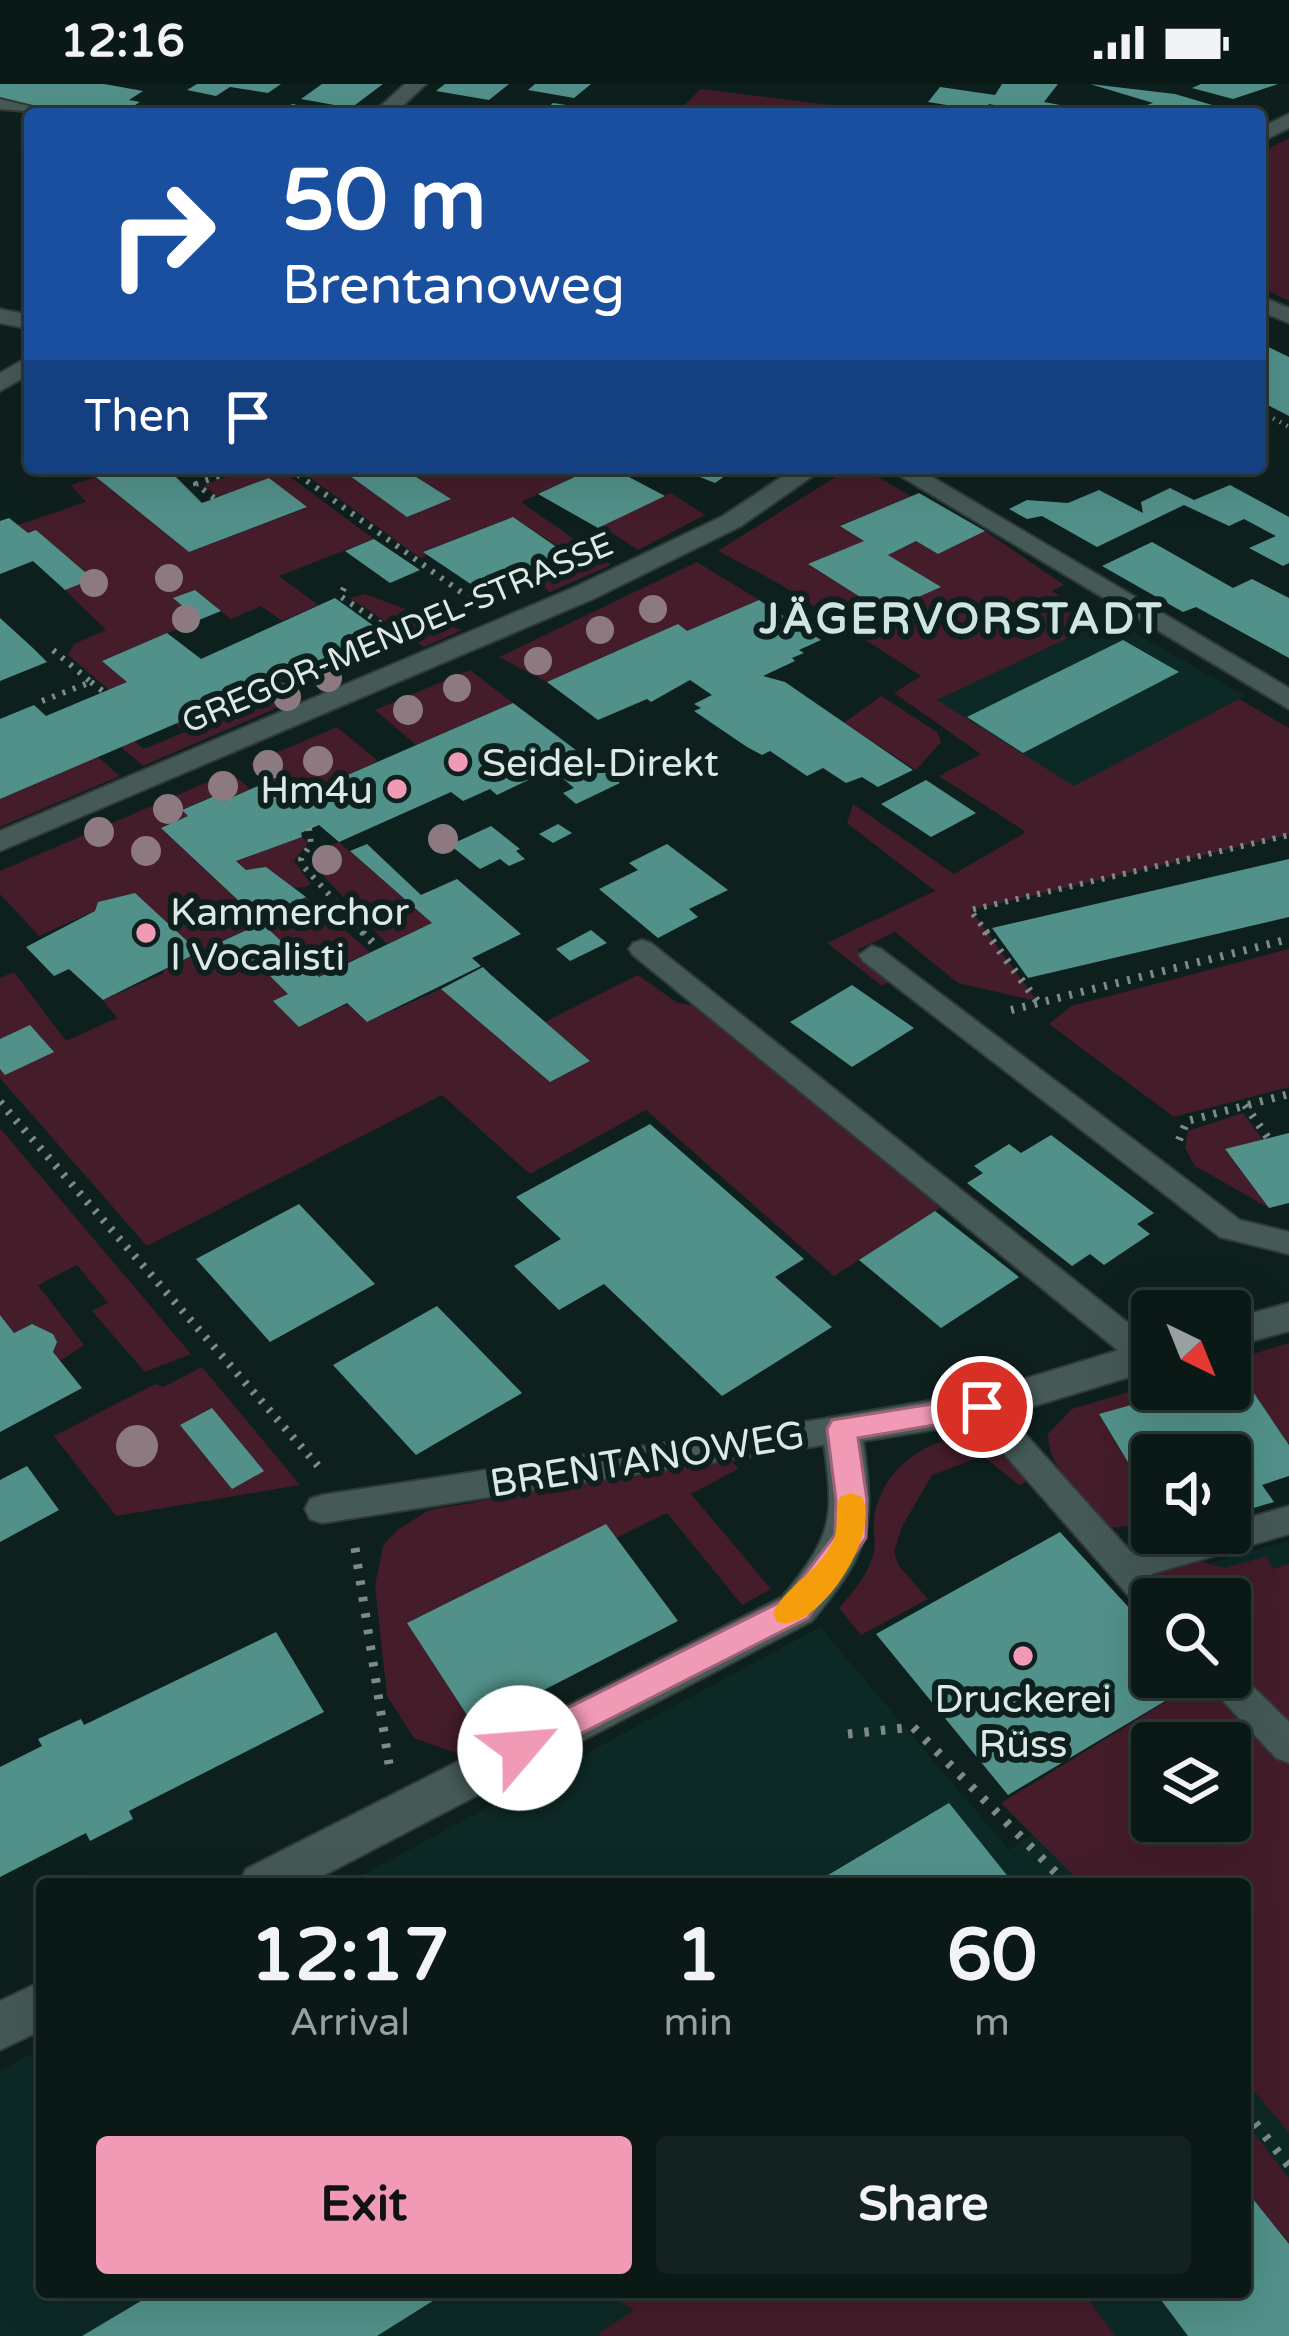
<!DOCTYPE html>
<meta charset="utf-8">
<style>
:root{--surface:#0a1816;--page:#13211f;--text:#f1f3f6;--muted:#99a0a1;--line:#2a3735;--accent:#f09ab5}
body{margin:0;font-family:"Varela Round",sans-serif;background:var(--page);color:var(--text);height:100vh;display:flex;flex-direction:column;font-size:45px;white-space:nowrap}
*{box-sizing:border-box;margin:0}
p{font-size:39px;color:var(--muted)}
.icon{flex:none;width:66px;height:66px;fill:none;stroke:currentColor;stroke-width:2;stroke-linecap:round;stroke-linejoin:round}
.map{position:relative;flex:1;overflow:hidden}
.details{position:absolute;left:36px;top:1794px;width:1215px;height:420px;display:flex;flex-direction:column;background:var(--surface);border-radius:12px;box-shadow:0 12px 48px #0002,0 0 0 3px var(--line)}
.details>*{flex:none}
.guide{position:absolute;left:24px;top:24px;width:1242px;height:366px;border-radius:12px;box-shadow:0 12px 48px #0002,0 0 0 3px var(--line);background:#1a4fa0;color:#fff;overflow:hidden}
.needle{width:78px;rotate:137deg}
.tools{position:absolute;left:1131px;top:1206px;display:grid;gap:24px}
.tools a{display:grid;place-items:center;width:120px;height:120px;border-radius:12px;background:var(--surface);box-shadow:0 12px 48px #0002,0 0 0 3px var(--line);font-size:60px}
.pin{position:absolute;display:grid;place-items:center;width:102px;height:102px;color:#fff;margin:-51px;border:6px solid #fff;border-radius:50%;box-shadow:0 3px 12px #0007}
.me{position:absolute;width:132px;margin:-66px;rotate:63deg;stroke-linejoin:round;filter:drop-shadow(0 0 9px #0008)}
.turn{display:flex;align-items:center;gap:42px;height:252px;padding:0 60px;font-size:54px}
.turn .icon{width:156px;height:156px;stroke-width:2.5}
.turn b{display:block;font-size:84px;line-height:102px}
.then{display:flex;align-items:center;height:114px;padding:0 60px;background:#0003;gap:24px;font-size:45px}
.eta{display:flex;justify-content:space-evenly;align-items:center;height:204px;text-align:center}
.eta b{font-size:72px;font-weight:700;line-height:84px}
.action{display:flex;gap:24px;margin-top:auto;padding:24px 60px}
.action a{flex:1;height:138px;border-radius:12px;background:var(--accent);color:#111;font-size:48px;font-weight:700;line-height:138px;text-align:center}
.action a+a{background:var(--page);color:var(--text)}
.status{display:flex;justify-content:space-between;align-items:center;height:84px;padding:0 60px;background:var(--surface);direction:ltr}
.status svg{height:33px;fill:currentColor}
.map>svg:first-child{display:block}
.built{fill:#0d2926}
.green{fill:#441c2a;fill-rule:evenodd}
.building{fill:#52918a}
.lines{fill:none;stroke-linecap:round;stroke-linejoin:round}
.service-casing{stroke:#313a39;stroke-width:4}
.minor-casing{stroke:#313a39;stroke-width:4}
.path-far3{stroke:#7c8b89;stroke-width:4.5;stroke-dasharray:1.5 6;stroke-linecap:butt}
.path-far2{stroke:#7c8b89;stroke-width:6;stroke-dasharray:3 8;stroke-linecap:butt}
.path-far1{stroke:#7c8b89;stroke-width:8;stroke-dasharray:3 9;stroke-linecap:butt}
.path{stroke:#7c8b89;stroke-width:9;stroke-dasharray:4.5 12;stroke-linecap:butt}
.service{fill:#455956;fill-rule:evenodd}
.minor{fill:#455956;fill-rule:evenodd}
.tree{fill:#8d7a81}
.route{fill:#f09ab5;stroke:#9c6476;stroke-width:3}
.slow{fill:#f59e0b}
.poi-dot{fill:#f09ab5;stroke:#0e201e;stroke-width:4.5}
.labels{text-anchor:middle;stroke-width:12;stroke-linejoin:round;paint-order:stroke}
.far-street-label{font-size:33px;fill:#dde9e7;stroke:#0e201e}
.poi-label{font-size:39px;fill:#dde9e7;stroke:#0e201e;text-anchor:start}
.street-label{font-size:39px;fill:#dde9e7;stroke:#0e201e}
.far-district-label{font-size:42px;font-weight:bold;letter-spacing:3px;fill:#cee5e2;stroke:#0e201e}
</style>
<div class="status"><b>12:16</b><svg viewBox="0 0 49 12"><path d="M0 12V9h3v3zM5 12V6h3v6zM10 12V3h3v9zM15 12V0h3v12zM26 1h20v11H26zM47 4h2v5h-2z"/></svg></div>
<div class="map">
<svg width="1289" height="2252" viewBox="0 0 1289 2252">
<rect width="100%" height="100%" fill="#0e201e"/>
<path class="built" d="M1111 535 1245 612 1074 703 935 615Z
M1289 1457V2252H0V1987L42 1964V2208H1245V1800H346L820 1543 1009 1766 1152 1671V1737H1230V1659L1266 1595 1230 1515 1169 1491Z"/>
<path class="green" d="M701 5 903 30H675Z
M1289 54V217L1260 203V69Z
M253 384H278L374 455 279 492 318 521 282 537 261 522 231 535 195 506 174 514 199 536 103 576 127 598 109 606 68 571 74 560 106 546 65 506 92 495 36 446 28 449 18 441 86 418 71 401 96 393 189 468 306 424 269 395 218 413 203 401Z
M297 384H339L408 433 450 415 402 384H594L521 418 611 481 550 508 536 498 582 478 513 433 424 467 427 471 420 474Z
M856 386 873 390 911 412 841 441 864 457 809 481 884 528 888 471 916 457 938 470 985 447 1064 501 1052 507 1102 538 937 616 1074 702 1239 615 1289 644V751L971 826 1037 917 958 899 895 848 857 866 893 896 882 902 827 859 935 807 847 739 853 720 954 790 1026 748 939 692 981 670 894 609 921 592 778 499 718 467 840 390Z
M671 409 705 431 638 466 601 442Z
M697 478 759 516 687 547 678 541 547 598 499 573Z
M365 510 462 546 424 563 350 514Z
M470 586 513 619 416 661 375 626Z
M280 596 302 613 143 682 121 663 134 657 144 665 185 648 176 640Z
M881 612 937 648 941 658 916 686 844 639Z
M337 643 378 677 290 716 250 680Z
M98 673 120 692 0 743V715Z
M231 688 250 705 224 717 216 711 183 725 188 732 162 745 258 835 306 813 370 868 319 893 262 839 214 860 237 884 254 876 288 910 299 943 347 920 367 938 441 905 551 998 589 977 545 938 638 891 676 918 714 927 778 978 789 999 940 1124 834 1192 646 1026 530 1090 442 1011 147 1162 0 994V894L14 888 66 957 117 934 103 916 164 889 163 886 198 867 135 809 98 818 95 827 39 852 0 810V787Z
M302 753 308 759 294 777 311 800C291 810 282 798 266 784L246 786 236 777Z
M339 758 432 839 387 860 317 785 315 769Z
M1289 865V1003L1174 1033 1049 940 1071 922Z
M1243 1029 1263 1056 1225 1066 1269 1124 1195 1082 1185 1064 1188 1047Z
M0 1044 191 1270 145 1288 92 1227 108 1219 77 1181 38 1201 84 1261 60 1277 53 1268 57 1258 53 1250 31 1240 14 1249 0 1231Z
M1289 1259V1358L1288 1359 1241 1290 1230 1293V1277Z
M202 1283 300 1401 116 1432 54 1352 155 1300 163 1303Z
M1152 1301V1305H1188L1099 1331 1152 1418V1440L1108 1444C1087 1418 1047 1384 1048 1350L1072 1325Z
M956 1353C992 1357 1007 1370 1030 1396L1019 1401 983 1372 932 1391 903 1441 894 1467 898 1481 928 1515 861 1551 839 1524C853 1508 870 1489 874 1467 876 1454 872 1440 875 1428 885 1386 917 1363 956 1353Z
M730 1375 738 1385 691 1410 771 1505 742 1521 667 1429 616 1454 606 1441 408 1540 473 1641 487 1636 501 1654 459 1670 414 1654 387 1612 375 1501 383 1462 397 1446 429 1426Z
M1130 1459 1225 1484 1267 1472 1272 1485 1289 1480V1644L1230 1581V1515H1169L1124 1462Z
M1206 1593H1211L1289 1681V2049L1245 1996V1800H1082L1001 1719ZM1152 1659H1230V1737H1152Z
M1245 2038 1289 2094V2160L1245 2105Z
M604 2208H1083L1115 2252H602L598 2250 634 2226Z"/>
<path class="building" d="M0 0H104L143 7 129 16 140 18 125 27 78 30 0 15Z
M197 0H281L268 9 230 3 216 12 187 6Z
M322 0H383L351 24 301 15Z
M445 0H509L489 16 436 7Z
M535 0H591L574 14 528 6Z
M1002 0H1058L1044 18 1060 21 1054 30H1037L989 20 984 27 928 18 940 3 995 11Z
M1090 0 1175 10 1229 26 1120 30 1153 19Z
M1201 0H1278L1233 15 1192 4Z
M553 19 606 27V30H541Z
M292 20 336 28V30H278Z
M1260 259 1289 273V332L1260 317Z
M122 384 169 386 202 419 269 394 307 423 189 468 96 393Z
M339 384H402L451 415 407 433Z
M612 384 665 412 598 444 538 410 594 384Z
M677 384H736L715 399Z
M1230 401 1289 433V479L1283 482 1249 464 1276 452 1244 435 1229 442 1184 421 1097 463 1042 432 1027 435 1009 425 1027 416 1068 419 1099 406 1143 429 1141 418 1170 404 1194 416Z
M919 409 985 447 938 470 916 457 888 471 941 503 884 528 808 480 864 457 840 442Z
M513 433 574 475 487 511 423 468Z
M9 434 28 449 36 446 93 495 65 506 33 477 0 490V437Z
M374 455 420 486 390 499 345 467Z
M1152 458 1233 504 1252 495 1289 514V574L1196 523 1183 528 1102 482Z
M195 506 221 527 199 536 173 514Z
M335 514 385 550 0 715V635L34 621 46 632 127 598 102 577 167 549 201 575Z
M759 516 821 556 799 566 804 569 792 574 795 577 763 592 785 598 913 686 878 703 862 693 846 699 823 684 807 692 770 667 762 671 747 663 694 627 701 624 694 620 712 611 690 596 651 618 647 615 598 636 547 598 678 540 687 547Z
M0 534 34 565 47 578 0 597Z
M1123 556 1179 588 1023 669 967 633Z
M513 619 620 699 576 720 563 709 574 704 546 680 536 684 543 689 497 711 490 705 463 717 451 708 339 758 319 741 301 749 302 753 236 777 246 786 266 783 306 813 258 835 161 744 188 732 182 726 217 711 224 717 269 697 290 716Z
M926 696 976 729 931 753 881 720Z
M558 740 572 749 553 759 539 750Z
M491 742 520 765 516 767 525 775 509 782 500 775 480 785 450 761Z
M367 760 421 811 457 795 521 850 472 874 481 882 367 938 347 919 299 943 273 917 288 910 254 876 237 884 214 861 262 839 319 893 432 839 350 767Z
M667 760 728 806 689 825 698 833 658 854 599 805 638 786 629 779Z
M1289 775V833L1028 894 992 844Z
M135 809 199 868 103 916 69 885 54 892 26 863 95 827 98 818Z
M591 846 607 859 570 877 556 865Z
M483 883 490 890 590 977 550 998 441 905Z
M852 901 914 944 852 983 790 938Z
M30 941 54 968 5 991 0 985V955Z
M650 1040 804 1175 775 1193 832 1243 722 1312 604 1200 559 1226 514 1182 561 1155 516 1113Z
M1289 1049V1119L1269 1124 1225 1065Z
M1051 1051 1154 1129 1137 1140 1150 1150 1104 1181 1090 1170 1072 1182 967 1099 983 1089 974 1082 1009 1060 1021 1069Z
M299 1120 375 1200 270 1258 196 1175Z
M935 1127 1019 1193 941 1244 859 1176Z
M437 1222 522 1309 416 1371 333 1281Z
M0 1231 14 1249 32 1240 53 1250 57 1258 53 1268 82 1304 0 1348Z
M1241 1290 1289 1361V1392L1262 1401 1274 1418 1230 1431V1371H1152V1418L1099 1330 1188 1305H1230V1293Z
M212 1324 264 1387 232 1405 180 1341Z
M27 1382 59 1426 0 1458V1396Z
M606 1440 678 1537 474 1642 407 1539Z
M1060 1448 1152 1549V1593H1193L1197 1598 1008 1711 876 1550Z
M276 1548 324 1628 129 1727 133 1735 90 1757 86 1749 0 1793V1683L42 1662 38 1655 81 1635 84 1641Z
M1230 1714 1248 1734 1208 1760 1188 1737H1230Z
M949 1719 1014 1800H813Z
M1245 2105 1289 2160V2252H1188L1155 2208H1245Z
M156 2208H447L377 2252H82Z"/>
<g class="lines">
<defs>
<path id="service" d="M0 15 61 30 0 25Z
M642 856 651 859 1152 1258V1283L1136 1281 633 871 629 865 633 859Z
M872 862 881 865 1240 1136 1289 1148V1170L1220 1153 863 877 859 871Z
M982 1310 993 1314 1131 1468 1196 1449H1230V1439L1289 1422V1450L1151 1490 1169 1515H1152V1530L1140 1525 971 1332 966 1323 971 1314Z
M842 1332 854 1336 858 1345 854 1354 842 1358 322 1439 310 1435 305 1425 310 1415 322 1411Z
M1230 1580 1289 1638V1679L1276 1674 1211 1604 1206 1593H1230Z"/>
<path id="minor" d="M405 0H426L394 30H372Z
M1289 30V44L1260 58V44Z
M1260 212 1289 224V239L1260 227Z
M0 225 30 231V245L0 239Z
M30 272V290L0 307V289Z
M795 384H824L741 442 593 515 0 767V747L575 503 723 432Z
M887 384H917L1289 604V625Z
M1289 1219V1247L1230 1263V1235Z
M1152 1256V1286L982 1338 863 1357C876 1446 869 1468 812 1537L307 1800H239L246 1785 782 1513C839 1445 833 1429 822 1345L828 1334 982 1308Z
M42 1897V1946L0 1966V1917Z"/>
</defs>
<use href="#service" class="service-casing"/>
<use href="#minor" class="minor-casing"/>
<path class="path-far3" d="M1260 327 1289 343"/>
<path class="path-far2" d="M289 384 472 516
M214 414 196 400 241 384
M344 504 340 512 395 549
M91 598 104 608
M42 617 91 598 53 566
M309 744 311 760 301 775 304 783 365 850
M988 850 970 826 1289 751"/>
<path class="path-far1" d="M362 847 378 864
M985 847 1037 917
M1011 926 1289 855
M0 1018 319 1383
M1245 1021 1268 1054
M1179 1056 1187 1037 1289 1010"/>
<path class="path" d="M355 1464 389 1680
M848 1650 913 1643 1067 1800
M1245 2026 1289 2082"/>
<use href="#service" class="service"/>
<use href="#minor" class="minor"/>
</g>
<g class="tree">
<circle cx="169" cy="494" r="14"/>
<circle cx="94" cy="499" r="14"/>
<circle cx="653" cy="525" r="14"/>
<circle cx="186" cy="535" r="14"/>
<circle cx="600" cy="546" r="14"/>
<circle cx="538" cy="577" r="14"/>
<circle cx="328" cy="594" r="14"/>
<circle cx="457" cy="604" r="14"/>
<circle cx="287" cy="613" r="14"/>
<circle cx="408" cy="626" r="15"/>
<circle cx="318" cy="677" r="15"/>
<circle cx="268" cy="681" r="15"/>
<circle cx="223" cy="702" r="15"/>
<circle cx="168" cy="725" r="15"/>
<circle cx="99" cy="748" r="15"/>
<circle cx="443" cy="755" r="15"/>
<circle cx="146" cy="767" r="15"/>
<circle cx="327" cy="776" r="15"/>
<circle cx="137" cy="1362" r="21"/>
</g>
<path class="route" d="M982 1312 993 1315 997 1323 993 1331 858 1354 867 1416 866 1454 808 1534 531 1675 520 1679 508 1675 503 1664 508 1654 786 1515 835 1451 836 1416 827 1345 832 1336Z"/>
<path class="slow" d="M851 1409 862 1413C882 1451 816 1551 777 1538L773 1529C787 1500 825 1484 835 1452 839 1438 834 1426 840 1413Z"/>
<g class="poi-dot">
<circle cx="458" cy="678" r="12"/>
<circle cx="397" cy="705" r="12"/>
<circle cx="146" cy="849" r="12"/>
<circle cx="1023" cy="1572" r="12"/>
</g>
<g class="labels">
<g class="far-street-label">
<text transform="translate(397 548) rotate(-23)" y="12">GREGOR-MENDEL-STRASSE</text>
</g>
<g class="poi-label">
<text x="482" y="692">Seidel-Direkt</text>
<text x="373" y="719" text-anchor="end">Hm4u</text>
<text x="170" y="841">Kammerchor<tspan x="170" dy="45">I Vocalisti</tspan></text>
<text x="1023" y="1628" text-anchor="middle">Druckerei<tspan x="1023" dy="45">Rüss</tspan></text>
</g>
<g class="street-label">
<text transform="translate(647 1374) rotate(-9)" y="14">BRENTANOWEG</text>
</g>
<g class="far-district-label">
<text x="962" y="549">JÄGERVORSTADT</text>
</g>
</g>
</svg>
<div class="tools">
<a><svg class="needle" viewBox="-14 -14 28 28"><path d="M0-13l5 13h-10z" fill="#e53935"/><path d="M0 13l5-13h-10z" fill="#99a0a1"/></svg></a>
<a><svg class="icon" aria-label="sound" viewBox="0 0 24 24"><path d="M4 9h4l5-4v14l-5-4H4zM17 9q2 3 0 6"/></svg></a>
<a><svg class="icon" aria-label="search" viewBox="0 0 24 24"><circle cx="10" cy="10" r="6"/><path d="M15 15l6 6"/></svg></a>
<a><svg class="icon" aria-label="layers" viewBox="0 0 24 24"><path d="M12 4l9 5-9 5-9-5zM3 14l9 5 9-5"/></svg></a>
</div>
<div class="pin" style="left:982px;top:1323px;background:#d93025"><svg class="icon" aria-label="arrive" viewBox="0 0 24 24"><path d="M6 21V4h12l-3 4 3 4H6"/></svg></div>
<svg class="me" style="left:520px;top:1664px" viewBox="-20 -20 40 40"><circle r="19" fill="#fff"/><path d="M0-13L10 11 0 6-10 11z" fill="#f09ab5"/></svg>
<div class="guide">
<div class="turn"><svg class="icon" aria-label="right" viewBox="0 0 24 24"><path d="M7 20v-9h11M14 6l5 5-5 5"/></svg><div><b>50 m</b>Brentanoweg</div></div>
<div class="then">Then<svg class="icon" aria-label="arrive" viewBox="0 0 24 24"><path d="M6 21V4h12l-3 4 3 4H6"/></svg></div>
</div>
<section class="details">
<div class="eta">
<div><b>12:17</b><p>Arrival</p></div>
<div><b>1</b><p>min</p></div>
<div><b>60</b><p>m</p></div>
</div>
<div class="action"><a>Exit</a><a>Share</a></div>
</section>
</div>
